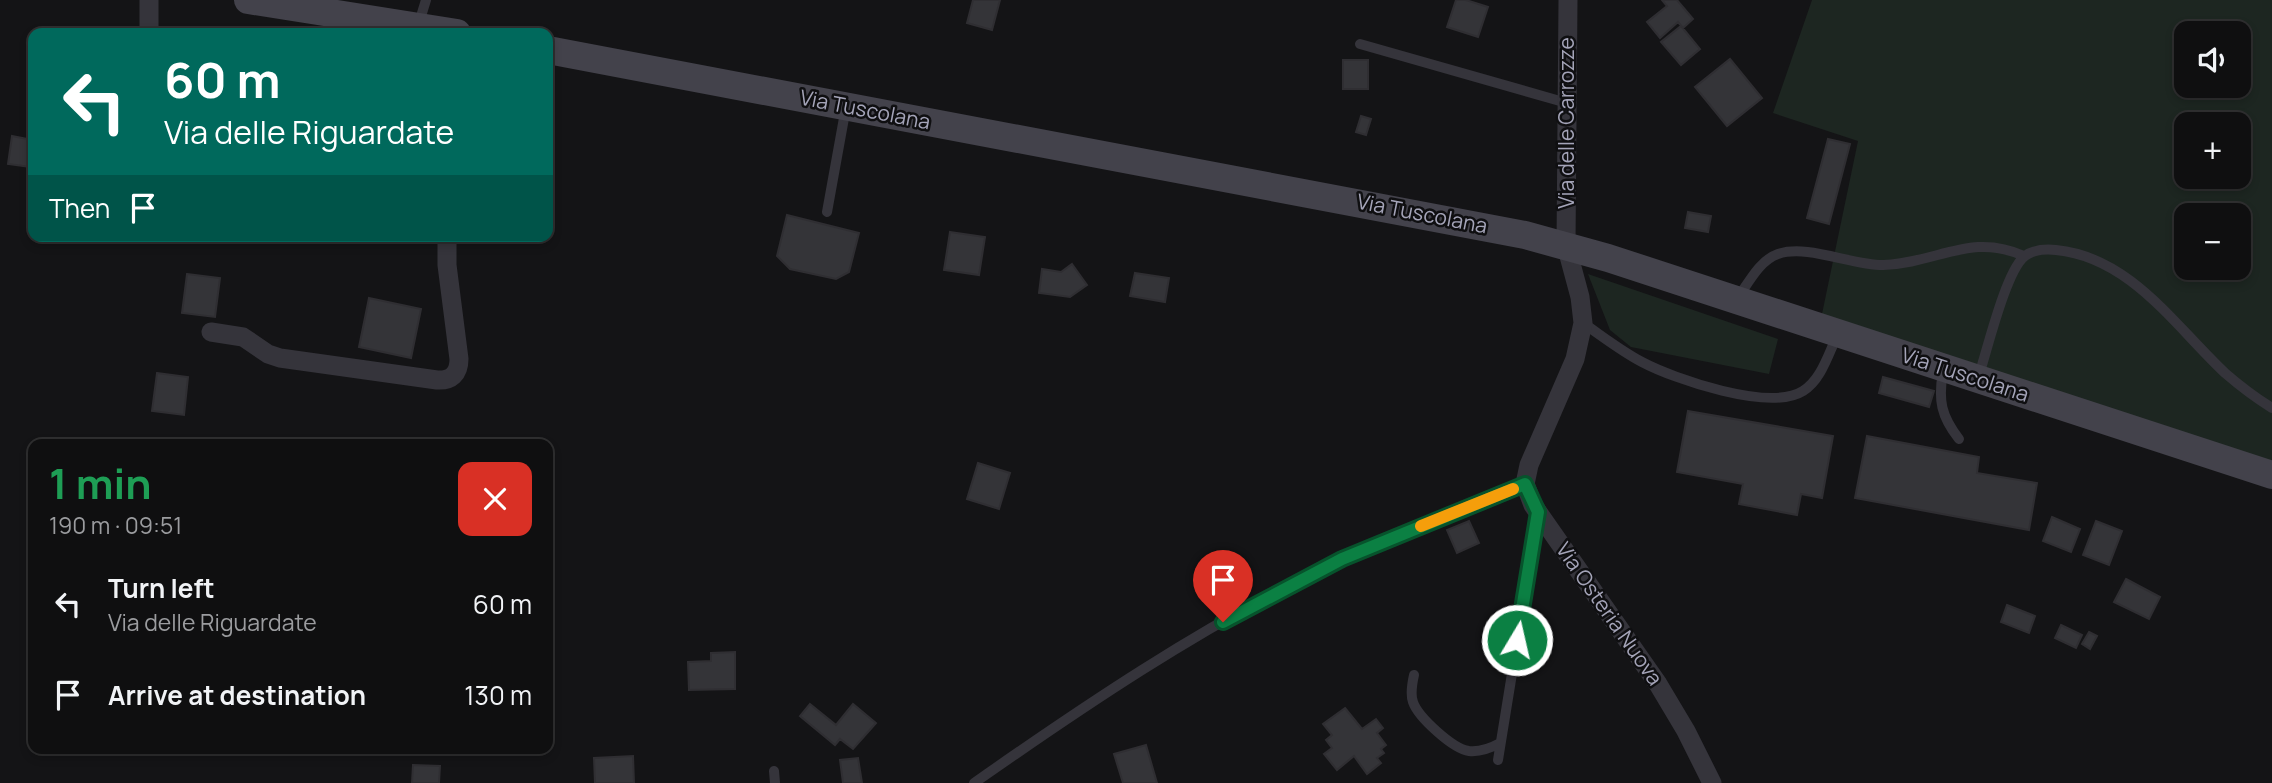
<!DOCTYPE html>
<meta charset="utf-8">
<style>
:root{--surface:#0f0f10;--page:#1d1d1e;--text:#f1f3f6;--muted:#9b9c9f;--line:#2f2f30}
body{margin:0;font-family:Manrope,sans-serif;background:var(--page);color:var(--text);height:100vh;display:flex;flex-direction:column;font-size:26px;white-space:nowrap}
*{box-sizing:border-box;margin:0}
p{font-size:23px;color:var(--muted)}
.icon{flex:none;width:38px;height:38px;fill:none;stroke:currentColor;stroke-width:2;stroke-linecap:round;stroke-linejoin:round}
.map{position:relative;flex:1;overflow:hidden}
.details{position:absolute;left:28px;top:439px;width:525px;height:315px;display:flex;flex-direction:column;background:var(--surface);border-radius:14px;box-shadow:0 4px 10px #0003,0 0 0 2px var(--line)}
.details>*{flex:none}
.top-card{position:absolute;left:28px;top:28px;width:525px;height:214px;border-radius:14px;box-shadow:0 4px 10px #0003,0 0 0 2px var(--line);background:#00695c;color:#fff;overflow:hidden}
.controls{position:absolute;left:2174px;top:21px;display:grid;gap:14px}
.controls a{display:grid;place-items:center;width:77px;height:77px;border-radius:14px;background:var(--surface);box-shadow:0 4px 10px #0003,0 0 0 2px var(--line);font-size:35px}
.pin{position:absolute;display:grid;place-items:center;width:60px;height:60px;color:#fff;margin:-72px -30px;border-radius:50% 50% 50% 0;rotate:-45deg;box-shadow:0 0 7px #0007}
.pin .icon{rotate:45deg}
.me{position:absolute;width:77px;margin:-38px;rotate:9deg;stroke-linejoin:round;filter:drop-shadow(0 0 5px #0008)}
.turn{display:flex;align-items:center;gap:24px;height:147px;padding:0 21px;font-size:32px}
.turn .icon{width:91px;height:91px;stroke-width:2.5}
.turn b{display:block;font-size:49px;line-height:60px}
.then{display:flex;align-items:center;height:66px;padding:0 21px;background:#0003;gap:14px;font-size:26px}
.round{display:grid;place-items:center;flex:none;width:74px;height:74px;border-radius:14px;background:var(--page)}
.summary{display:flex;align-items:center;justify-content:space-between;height:119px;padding:0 21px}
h1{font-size:42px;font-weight:700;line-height:52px;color:#1e9e55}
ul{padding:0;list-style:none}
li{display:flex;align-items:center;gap:21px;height:91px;padding:0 21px}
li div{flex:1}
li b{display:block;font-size:26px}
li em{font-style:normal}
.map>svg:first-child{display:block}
.green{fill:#1d2621;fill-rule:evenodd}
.building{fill:#343438;stroke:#2f2e32;stroke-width:2}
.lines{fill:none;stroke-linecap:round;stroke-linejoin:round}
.service{stroke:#35343b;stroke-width:10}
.minor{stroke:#35343b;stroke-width:19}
.secondary{stroke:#43424b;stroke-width:28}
.route-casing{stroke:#07532c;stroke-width:18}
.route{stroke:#0b8043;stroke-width:12}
.slow{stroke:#f59e0b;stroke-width:12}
.labels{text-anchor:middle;stroke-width:5;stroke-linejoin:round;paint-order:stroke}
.street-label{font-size:21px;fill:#a4a4b8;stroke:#0f0f11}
</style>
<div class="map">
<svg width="2272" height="783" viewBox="0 0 2272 783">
<rect width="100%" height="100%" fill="#141416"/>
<path class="green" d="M1812 0H2272V462L1822 314 1858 141 1773 113ZM2186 33H2238V86H2186ZM2186 124H2238V177H2186ZM2186 215H2238V268H2186Z
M1588 274 1778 339 1769 374 1631 347 1610 330Z"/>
<path class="building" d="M973 0H1000L992 30 967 23Z
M1456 0H1466L1488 7 1478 37 1447 27Z
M1662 0H1677L1693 19 1683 28 1678 22 1660 38 1647 22 1667 6Z
M1681 26 1700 49 1681 65 1661 42Z
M1730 59 1762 98 1727 126 1695 87Z
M1343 60H1368V89H1343Z
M1361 116 1371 119 1366 135 1356 132Z
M12 136 33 140 31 167 8 164Z
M1828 139 1850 144 1829 224 1807 218Z
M1688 212 1711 216 1708 232 1685 228Z
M787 215 859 233 849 272 836 279 790 269 777 256Z
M950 232 985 237 979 275 944 270Z
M1072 264 1087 285 1070 297 1039 293 1042 269 1061 272Z
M1135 273 1169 278 1165 302 1130 296Z
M187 274 220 278 215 317 182 313Z
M369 298 421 309 411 358 359 347Z
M157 373 188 377 184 415 152 411Z
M1883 377 1934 391 1929 407 1879 393Z
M1688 411 1833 436 1822 498 1801 494 1797 515 1739 504 1743 484 1677 472Z
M1867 436 1979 457 1977 473 2037 483 2029 530 1855 498Z
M978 463 1010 473 999 509 967 499Z
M2052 517 2080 529 2071 552 2043 541Z
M1469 521 1479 543 1457 553 1447 530Z
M2096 521 2122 531 2109 565 2083 555Z
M2126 579 2160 597 2149 619 2114 602Z
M2007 605 2035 616 2029 633 2001 622Z
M2061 625 2082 635 2076 648 2055 638Z
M2089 632 2097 636 2090 649 2082 644Z
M735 652V689L689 690 688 662 711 661V653Z
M810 704 836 725 853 704 876 723 853 749 840 739 835 745 800 716Z
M1345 708 1362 729 1376 719 1383 728 1377 733 1386 745 1381 749 1384 753 1377 758 1381 763 1367 774 1354 756 1337 770 1324 754 1332 748 1326 740 1332 735 1323 724Z
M1146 745 1157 783H1123L1114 754Z
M633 756 634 783H595L594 758Z
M858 758 862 783H843L840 760Z
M413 765 440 766 439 783H412Z"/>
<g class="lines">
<path class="service" d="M418 26 426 0
M1360 44 1567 103
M827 212 846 107
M1739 296C1749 282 1760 260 1778 254 1807 244 1851 265 1883 265 1938 263 1971 232 2024 256
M1583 323C1602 336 1621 351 1642 362 1674 379 1770 412 1803 391 1821 380 1828 355 1837 336
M1943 372C1938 400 1941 416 1959 439
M1979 375C1987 351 2006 270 2025 256 2033 250 2046 249 2056 250 2130 257 2175 326 2225 373 2240 386 2256 398 2272 408
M1414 675C1412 684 1410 694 1413 702 1418 717 1453 749 1469 751 1480 752 1491 748 1500 743
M1498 760 1538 513
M774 771 775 783
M974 783C1084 706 1198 629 1319 570 1386 538 1456 512 1525 484"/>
<path class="minor" d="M149 0V33
M1568 0 1566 245 1580 297 1583 323 1575 359 1529 465 1525 484 1533 505 1658 684 1686 731 1712 783
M211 332 243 337 268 354 280 358 437 380C451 381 459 374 459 359L447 265V236"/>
<path class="secondary" d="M248 0 457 33
M548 50 1525 235 1608 258 2272 475"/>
</g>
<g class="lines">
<defs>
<path id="route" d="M1223 622 1342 559 1525 484 1538 512 1517 640"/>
</defs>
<use href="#route" class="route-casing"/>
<use href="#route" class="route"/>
<path class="slow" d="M1421 526 1513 489"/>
</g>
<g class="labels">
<g class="street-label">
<text transform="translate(865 110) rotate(11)" y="7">Via Tuscolana</text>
<text transform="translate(1567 123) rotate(-90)" y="7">Via delle Carrozze</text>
<text transform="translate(1422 214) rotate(11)" y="7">Via Tuscolana</text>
<text transform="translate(1965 375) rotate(18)" y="7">Via Tuscolana</text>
<text transform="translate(1609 614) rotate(55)" y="7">Via Osteria Nuova</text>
</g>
</g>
</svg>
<div class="controls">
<a><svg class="icon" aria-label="sound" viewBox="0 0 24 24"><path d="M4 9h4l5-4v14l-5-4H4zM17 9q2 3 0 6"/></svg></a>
<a>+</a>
<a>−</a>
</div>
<div class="pin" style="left:1223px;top:622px;background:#d93025"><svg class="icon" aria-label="arrive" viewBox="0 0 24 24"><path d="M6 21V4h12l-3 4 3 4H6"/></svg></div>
<svg class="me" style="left:1517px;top:640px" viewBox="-20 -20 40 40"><circle r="17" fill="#0b8043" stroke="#fff" stroke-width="3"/><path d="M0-11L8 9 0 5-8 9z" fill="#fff"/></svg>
<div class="top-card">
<div class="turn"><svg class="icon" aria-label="left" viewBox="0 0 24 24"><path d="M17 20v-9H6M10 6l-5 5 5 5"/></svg><div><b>60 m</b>Via delle Riguardate</div></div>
<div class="then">Then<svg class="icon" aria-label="arrive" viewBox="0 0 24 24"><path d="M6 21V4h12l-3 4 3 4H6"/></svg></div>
</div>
<section class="details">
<div class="summary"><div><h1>1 min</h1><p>190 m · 09:51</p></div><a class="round" style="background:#d93025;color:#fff"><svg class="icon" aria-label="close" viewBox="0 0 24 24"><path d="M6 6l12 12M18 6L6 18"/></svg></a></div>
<ul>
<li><svg class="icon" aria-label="left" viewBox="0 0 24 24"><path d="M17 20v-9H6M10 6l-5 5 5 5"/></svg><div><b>Turn left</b><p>Via delle Riguardate</p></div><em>60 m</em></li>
<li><svg class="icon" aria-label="arrive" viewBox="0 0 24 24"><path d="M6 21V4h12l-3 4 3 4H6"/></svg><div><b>Arrive at destination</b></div><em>130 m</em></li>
</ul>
</section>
</div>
